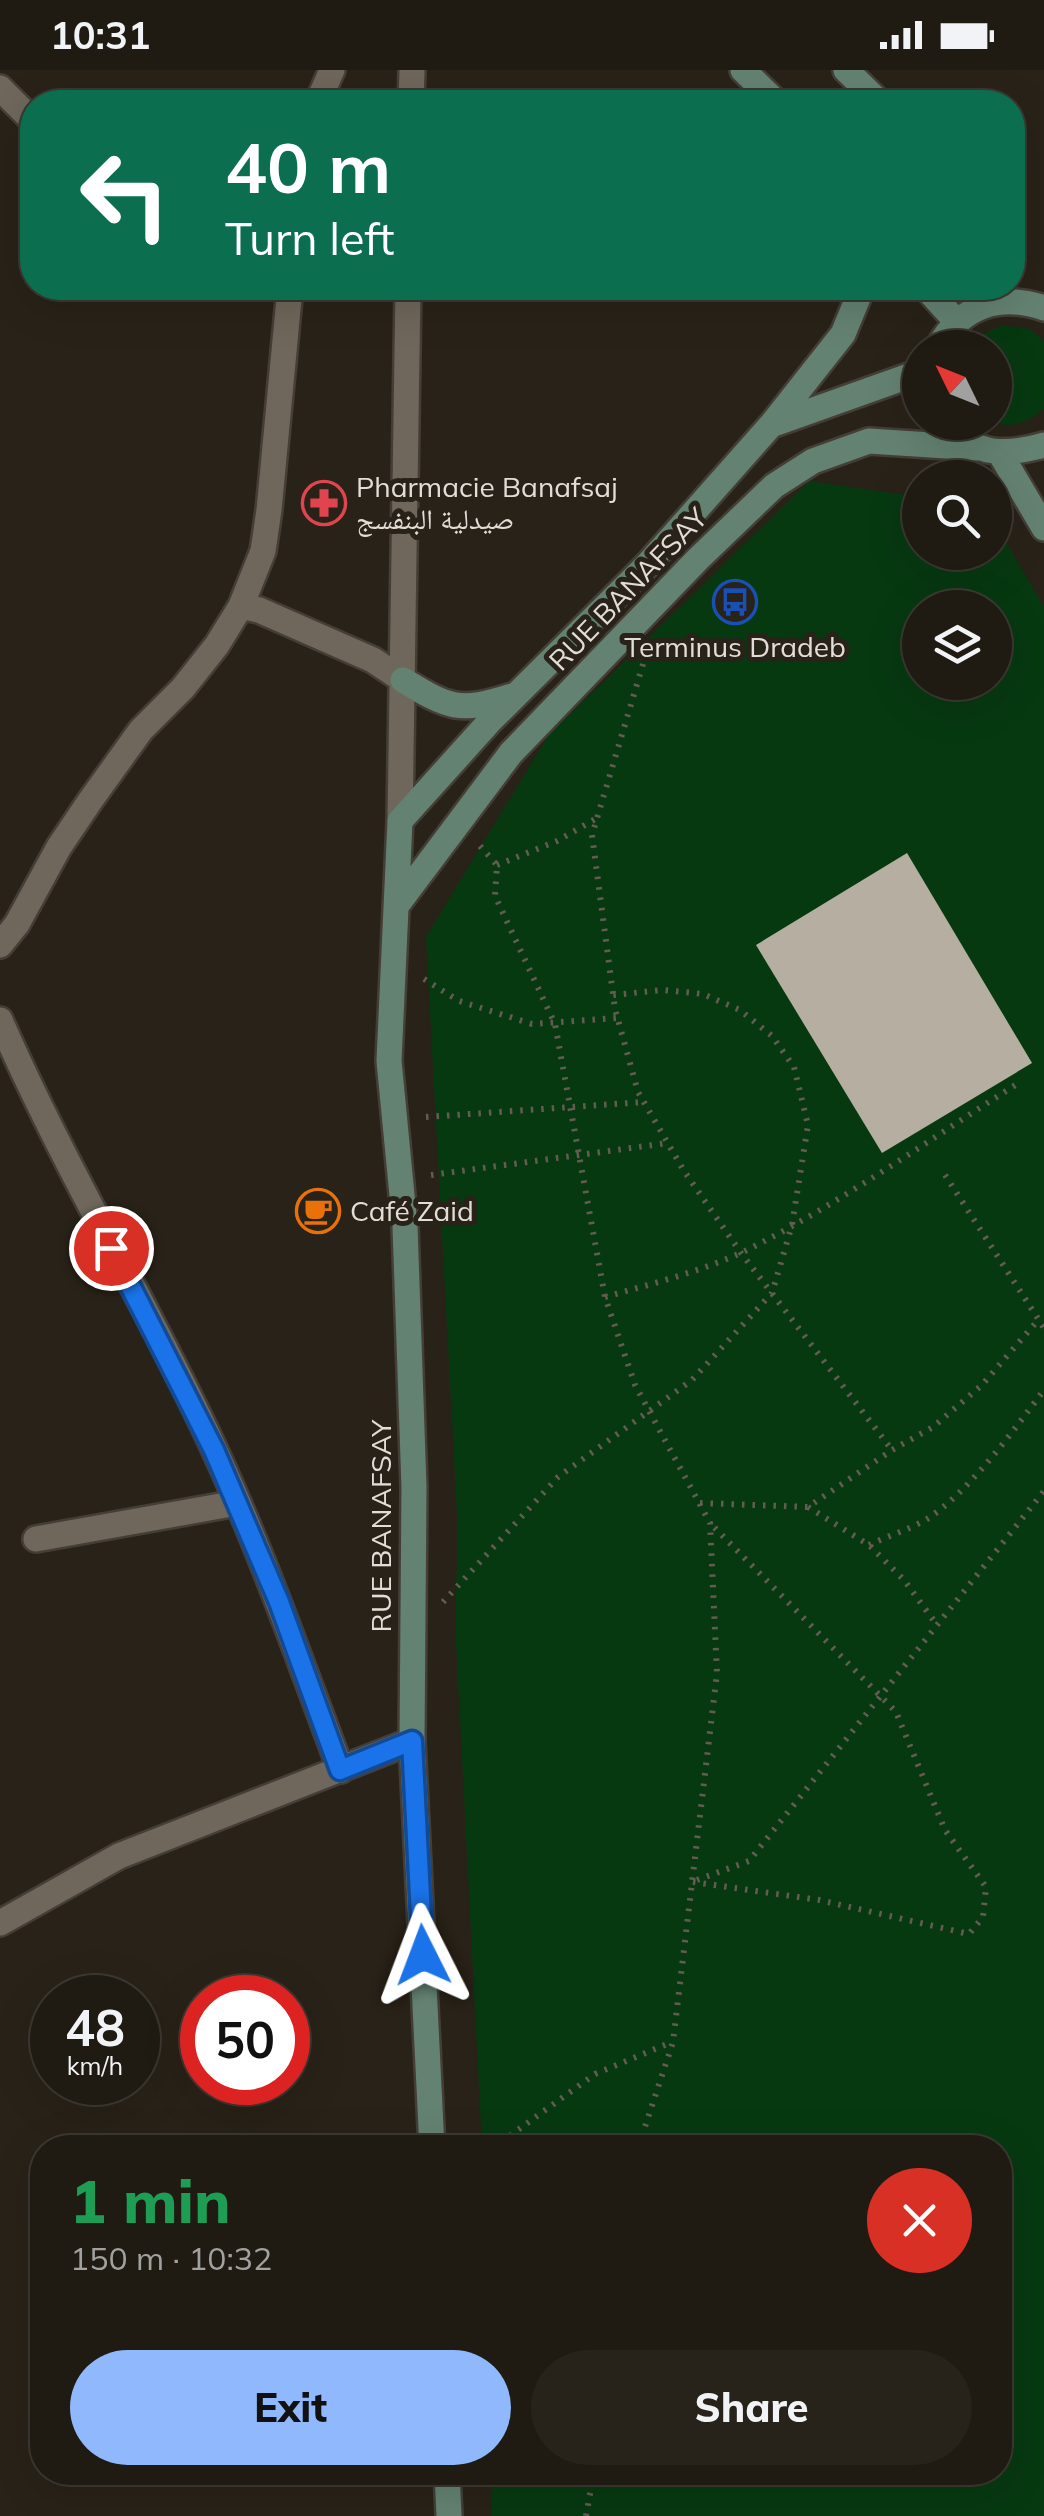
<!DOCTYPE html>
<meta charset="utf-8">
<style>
:root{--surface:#1f1a12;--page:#27231b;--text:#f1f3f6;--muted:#a1a19f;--line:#3c3832;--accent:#8fb8fd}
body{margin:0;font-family:Mulish,"Noto Naskh Arabic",sans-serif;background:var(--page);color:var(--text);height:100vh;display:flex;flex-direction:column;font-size:38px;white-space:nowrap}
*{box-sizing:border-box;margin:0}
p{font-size:32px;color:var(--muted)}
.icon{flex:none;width:55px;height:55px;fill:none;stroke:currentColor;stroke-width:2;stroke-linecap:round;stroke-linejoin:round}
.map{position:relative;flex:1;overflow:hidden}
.sheet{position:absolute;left:30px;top:2065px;width:982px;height:350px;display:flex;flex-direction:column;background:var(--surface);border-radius:40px;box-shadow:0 10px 40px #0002,0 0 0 2px var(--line)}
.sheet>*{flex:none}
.guide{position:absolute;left:20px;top:20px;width:1005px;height:210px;border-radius:40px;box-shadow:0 10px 40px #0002,0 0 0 2px var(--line);background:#0b6e4f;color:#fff;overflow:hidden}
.needle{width:65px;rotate:313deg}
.controls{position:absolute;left:902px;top:260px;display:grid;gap:20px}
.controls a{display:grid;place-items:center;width:110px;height:110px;border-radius:50%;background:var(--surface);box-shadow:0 10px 40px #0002,0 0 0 2px var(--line);font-size:50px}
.speed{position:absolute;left:30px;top:1905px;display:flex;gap:20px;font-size:50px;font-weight:700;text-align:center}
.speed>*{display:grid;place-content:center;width:130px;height:130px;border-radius:50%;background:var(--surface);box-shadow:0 10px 40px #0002,0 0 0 2px var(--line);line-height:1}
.speed small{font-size:25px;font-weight:400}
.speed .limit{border:15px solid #d22;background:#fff;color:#111}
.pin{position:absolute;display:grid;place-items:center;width:85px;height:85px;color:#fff;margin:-42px;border:5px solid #fff;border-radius:50%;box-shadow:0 2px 10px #0007}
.me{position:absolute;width:110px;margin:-55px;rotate:357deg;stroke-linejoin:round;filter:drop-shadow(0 0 8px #0008)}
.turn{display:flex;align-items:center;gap:35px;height:210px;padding:0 40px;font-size:45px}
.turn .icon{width:130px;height:130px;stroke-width:2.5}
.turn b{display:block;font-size:70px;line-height:85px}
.round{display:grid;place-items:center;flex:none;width:105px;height:105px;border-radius:52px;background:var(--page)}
.overview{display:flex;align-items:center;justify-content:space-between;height:170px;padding:0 40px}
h1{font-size:60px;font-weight:800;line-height:75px;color:#1e9e55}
.action{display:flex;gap:20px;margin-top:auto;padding:20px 40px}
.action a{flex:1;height:115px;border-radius:60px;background:var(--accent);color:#111;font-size:40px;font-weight:800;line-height:115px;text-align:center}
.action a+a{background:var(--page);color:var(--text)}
.status{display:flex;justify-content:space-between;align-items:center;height:70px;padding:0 50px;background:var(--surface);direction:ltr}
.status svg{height:28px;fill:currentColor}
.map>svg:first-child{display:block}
.green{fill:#073911;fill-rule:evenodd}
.building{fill:#b7aea2}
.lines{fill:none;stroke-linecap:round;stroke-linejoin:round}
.street-casing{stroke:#443e37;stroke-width:30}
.secondary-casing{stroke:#443e37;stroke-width:30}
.path{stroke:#625c53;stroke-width:6;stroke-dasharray:2.5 8;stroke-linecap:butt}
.street{stroke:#6f675b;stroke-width:25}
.secondary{stroke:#648272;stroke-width:25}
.route-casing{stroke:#114b97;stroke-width:25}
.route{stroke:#1a73e8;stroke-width:18}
.labels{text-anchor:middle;stroke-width:10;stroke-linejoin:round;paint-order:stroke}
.poi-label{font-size:28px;fill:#e2ddd7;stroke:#292218;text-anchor:start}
.street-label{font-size:28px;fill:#e2ddd7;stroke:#292218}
</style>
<div class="status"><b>10:31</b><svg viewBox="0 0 49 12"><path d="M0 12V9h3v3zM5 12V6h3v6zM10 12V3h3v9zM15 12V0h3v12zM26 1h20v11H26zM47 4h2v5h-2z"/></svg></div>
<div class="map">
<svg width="1044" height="2446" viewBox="0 0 1044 2446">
<rect width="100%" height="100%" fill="#292218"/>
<path class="green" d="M1002 255 1030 259 1044 271V339C1031 350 1012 360 995 352V278L969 277 976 267Z
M809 411 920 427V482H995V453L1044 537V2446H492L491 2403 1000 2402V2078L482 2077 455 1551 458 1462 426 867 548 666ZM920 538H995V612H920Z"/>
<path class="building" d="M907 783 1032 993 882 1083 756 875Z"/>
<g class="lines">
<defs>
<path id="street" d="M0 18 32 50
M318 32 332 0
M411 32 412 0
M241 536 259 540 373 590 403 610
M400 751 408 218
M0 875 17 854 59 777 90 731 141 660 183 618 217 575 241 536 263 481 269 440 290 218
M0 950C60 1088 137 1217 202 1353 256 1465 297 1583 341 1700
M36 1469 237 1433
M0 1853 119 1786 412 1671"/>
<path id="secondary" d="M743 0 776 32
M846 0 879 32
M926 218 956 251
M938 278C961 235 1000 223 1044 238
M950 352C973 388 1008 385 1044 375
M772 354 843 264 862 218
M1001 385 1044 458
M403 610C449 638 459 643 512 626
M397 835 511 683 698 489 774 416 813 391 869 371 977 378
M432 2078 412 1671 414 1417 405 1156 389 991 400 751 490 651 648 494 771 355 920 302
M447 2402 449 2446"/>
</defs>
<use href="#street" class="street-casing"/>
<use href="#secondary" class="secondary-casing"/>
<path class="path" d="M643 594 592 765 615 939 638 1022 684 1101 741 1183 892 1380
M480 776 497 795 495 826 555 954 605 1227 635 1315 710 1453 717 1603 673 1972 638 2078
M497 795 557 771 597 748
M424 909 459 931 532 954 617 948
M426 1047 644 1032
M431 1105 668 1073
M945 1105 1044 1258
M605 1227C651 1214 699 1202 743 1182 838 1135 927 1071 1017 1014
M700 1433 808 1437 892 1380 933 1357 982 1315 1039 1249
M808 1437 869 1475 904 1510 937 1555
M869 1475C887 1466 909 1460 927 1449 969 1422 1013 1361 1044 1320
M443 1532 558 1407 692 1310 772 1223 792 1155 808 1055 794 997 772 966 740 940 703 924 663 920 613 925
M697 1810 749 1791 1044 1421
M693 1812 819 1830 969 1864 983 1847 986 1817 945 1760 896 1642 712 1455
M493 2078 595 2004 672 1972
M586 2446 594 2402"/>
<use href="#street" class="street"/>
<use href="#secondary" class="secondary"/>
</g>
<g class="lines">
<defs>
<path id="route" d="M111 1178 214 1380 279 1532 340 1700 412 1671 423 1885"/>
</defs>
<use href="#route" class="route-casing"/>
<use href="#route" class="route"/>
</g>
<defs>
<symbol id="pharmacy-ring" viewBox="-11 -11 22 22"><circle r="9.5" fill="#292218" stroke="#e0444e" stroke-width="1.5"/><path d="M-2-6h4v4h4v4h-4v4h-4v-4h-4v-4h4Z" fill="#e0444e"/></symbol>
<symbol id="bus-ring" viewBox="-11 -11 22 22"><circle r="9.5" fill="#292218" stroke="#1a4fb4" stroke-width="1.5"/><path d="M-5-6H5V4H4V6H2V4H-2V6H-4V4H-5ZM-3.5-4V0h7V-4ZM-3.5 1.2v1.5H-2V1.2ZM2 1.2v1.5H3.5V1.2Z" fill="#1a4fb4"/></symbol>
<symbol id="cafe-ring" viewBox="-11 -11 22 22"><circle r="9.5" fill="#292218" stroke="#e8710a" stroke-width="1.5"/><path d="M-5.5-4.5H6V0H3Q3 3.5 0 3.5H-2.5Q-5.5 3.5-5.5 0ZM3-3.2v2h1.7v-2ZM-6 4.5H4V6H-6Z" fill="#e8710a"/></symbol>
</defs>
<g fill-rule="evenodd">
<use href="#pharmacy-ring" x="299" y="408" width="50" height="50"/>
<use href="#bus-ring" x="710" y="507" width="50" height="50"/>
<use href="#cafe-ring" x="293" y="1116" width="50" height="50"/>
</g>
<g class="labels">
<g class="poi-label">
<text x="356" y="427">Pharmacie Banafsaj<tspan x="356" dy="32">صيدلية البنفسج</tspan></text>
<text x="735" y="587" text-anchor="middle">Terminus Dradeb</text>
<text x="350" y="1151">Café Zaid</text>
</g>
<g class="street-label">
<text transform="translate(628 519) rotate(-46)" y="10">RUE BANAFSAY</text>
<text transform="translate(381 1456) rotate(-90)" y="10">RUE BANAFSAY</text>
</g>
</g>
</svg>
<div class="controls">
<a><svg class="needle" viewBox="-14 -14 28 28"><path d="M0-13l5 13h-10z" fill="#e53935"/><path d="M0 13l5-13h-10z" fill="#a1a19f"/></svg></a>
<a><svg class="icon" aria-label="search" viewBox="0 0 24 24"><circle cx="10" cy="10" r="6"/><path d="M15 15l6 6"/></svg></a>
<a><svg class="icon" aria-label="layers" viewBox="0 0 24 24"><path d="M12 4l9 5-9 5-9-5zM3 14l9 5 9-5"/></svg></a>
</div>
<div class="speed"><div>48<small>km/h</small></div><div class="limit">50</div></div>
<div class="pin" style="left:111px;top:1178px;background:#d93025"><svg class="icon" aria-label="arrive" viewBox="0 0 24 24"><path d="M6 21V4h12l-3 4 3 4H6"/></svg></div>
<svg class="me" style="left:423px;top:1885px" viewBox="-20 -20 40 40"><path d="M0-17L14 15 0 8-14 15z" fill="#1a73e8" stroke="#fff" stroke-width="4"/></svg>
<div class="guide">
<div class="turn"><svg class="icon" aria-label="left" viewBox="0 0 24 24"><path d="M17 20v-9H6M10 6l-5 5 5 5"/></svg><div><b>40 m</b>Turn left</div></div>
</div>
<section class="sheet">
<div class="overview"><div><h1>1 min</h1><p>150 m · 10:32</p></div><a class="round" style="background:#d93025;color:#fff"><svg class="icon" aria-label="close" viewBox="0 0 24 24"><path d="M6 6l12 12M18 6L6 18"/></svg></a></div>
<div class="action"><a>Exit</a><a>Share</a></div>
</section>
</div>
